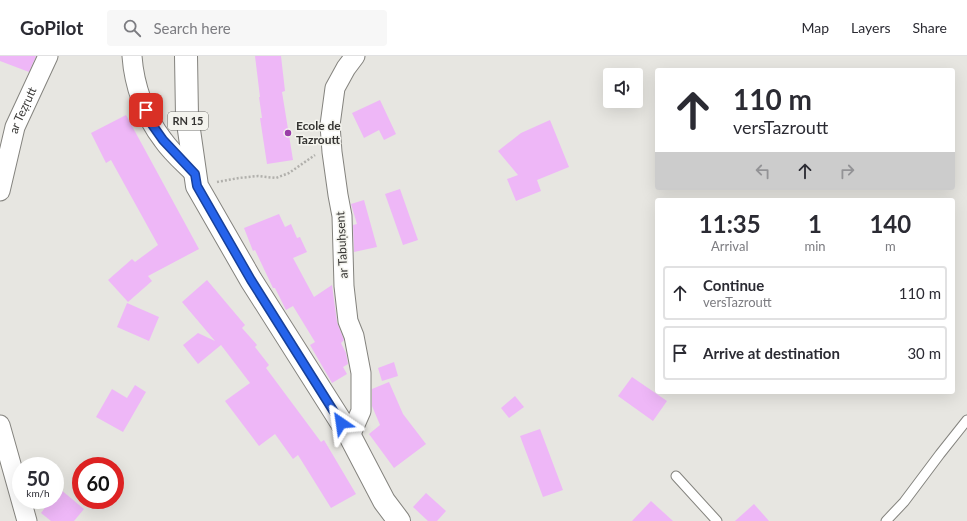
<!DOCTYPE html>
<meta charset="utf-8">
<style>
:root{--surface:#fff;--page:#f7f7f7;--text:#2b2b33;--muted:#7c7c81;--line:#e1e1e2}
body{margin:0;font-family:Lato,sans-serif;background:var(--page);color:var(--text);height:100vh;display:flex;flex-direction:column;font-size:15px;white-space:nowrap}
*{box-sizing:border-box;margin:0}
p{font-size:13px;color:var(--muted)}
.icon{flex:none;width:22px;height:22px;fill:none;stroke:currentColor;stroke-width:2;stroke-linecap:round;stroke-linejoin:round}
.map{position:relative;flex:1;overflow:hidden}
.details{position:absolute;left:655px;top:142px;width:300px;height:196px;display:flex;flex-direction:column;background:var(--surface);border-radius:4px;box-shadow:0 4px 16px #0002}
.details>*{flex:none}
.guide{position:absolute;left:655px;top:12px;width:300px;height:122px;border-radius:4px;box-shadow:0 4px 16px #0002;background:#fff;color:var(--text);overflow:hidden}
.controls{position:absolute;left:603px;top:12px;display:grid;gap:8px}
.controls a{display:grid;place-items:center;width:40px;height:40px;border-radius:4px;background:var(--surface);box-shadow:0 4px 16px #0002;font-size:20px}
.speed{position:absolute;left:12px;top:401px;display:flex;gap:8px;font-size:20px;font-weight:700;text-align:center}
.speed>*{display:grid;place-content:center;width:52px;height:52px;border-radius:50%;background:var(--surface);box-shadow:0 4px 16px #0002;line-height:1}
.speed small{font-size:10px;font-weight:400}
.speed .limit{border:6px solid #d22;background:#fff;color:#111}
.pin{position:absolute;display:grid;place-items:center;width:34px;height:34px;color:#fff;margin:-17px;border-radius:8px;box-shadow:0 2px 6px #0006}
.me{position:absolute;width:44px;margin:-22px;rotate:328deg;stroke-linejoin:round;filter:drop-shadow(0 0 3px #0008)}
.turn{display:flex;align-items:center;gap:14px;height:84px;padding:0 12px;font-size:18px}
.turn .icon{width:52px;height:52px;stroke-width:2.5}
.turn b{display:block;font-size:28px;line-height:34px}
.lanes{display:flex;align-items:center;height:38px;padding:0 12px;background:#0003;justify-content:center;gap:20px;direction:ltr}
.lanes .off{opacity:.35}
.eta{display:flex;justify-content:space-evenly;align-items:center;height:68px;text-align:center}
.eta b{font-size:24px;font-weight:700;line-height:28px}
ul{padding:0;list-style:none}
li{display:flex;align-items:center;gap:12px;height:54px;margin:0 8px 6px;padding:0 4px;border:2px solid var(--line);border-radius:4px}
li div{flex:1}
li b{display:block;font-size:15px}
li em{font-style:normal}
header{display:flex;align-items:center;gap:24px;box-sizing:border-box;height:56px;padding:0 20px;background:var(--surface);border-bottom:1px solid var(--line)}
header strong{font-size:19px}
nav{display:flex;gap:22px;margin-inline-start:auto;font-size:14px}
.search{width:280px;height:36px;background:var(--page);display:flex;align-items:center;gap:10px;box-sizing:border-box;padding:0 14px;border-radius:4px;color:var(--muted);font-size:15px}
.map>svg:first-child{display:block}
.building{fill:#eeb7f7}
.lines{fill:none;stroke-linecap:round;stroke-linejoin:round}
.service-casing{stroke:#84837e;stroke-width:11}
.minor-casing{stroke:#84837e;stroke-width:21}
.primary-casing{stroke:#84837e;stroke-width:24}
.path{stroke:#b1b0ac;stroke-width:2.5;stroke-dasharray:2 2;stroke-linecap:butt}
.service{stroke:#fff;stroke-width:9}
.minor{stroke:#fff;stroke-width:19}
.primary{stroke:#fff;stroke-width:22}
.route-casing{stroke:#184099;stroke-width:10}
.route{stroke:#2563eb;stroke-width:7}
.poi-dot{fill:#993da8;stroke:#f4f4ee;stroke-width:1.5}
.labels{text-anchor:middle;stroke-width:3;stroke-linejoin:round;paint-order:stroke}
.shield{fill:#f4f4ee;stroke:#6e6e6a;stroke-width:1}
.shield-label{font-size:11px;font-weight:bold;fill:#353432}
.street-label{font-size:12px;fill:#353432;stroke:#f4f4ee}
.poi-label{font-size:12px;font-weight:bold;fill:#353432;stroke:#f4f4ee;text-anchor:start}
</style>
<header>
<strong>GoPilot</strong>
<div class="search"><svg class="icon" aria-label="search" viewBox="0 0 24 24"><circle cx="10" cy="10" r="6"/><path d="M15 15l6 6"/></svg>Search here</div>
<nav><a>Map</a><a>Layers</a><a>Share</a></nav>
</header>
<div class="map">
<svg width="967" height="465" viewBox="0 0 967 465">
<rect width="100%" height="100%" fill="#e7e6e1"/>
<path class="building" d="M0 0H36L29 16 0 5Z
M255 0H281L285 35 282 36 293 104 267 108 260 62H262L259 41H260Z
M380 44 396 78 384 84 379 74 364 82 352 57Z
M126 59 199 193 148 220 152 225 128 246 108 224 132 203 135 206 158 189 111 104 106 107 91 77Z
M550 64 569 111 537 124 541 135 516 145 507 123 518 119 498 95 521 77Z
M400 133 418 184 403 189 385 138Z
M364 144 377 191 354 196 353 169 357 168 351 148Z
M279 158 285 171 291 168 297 182 300 181 307 196 293 202 314 241 332 229 337 266 344 284 341 287 346 297 348 308 343 311 347 318 332 327 310 289 315 286 293 250 286 254 275 232H273L255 194 253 195 244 172Z
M207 224 245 269 242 272 257 289 255 291 269 309 266 312 321 386 324 384 356 438 331 452 298 399 293 403 275 378 259 390 225 345 250 327 221 289 198 308 183 289 198 277 215 285 182 246Z
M127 247 159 261 149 285 117 271Z
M394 306 398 320 382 325 378 312Z
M632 321 667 345 653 365 618 340Z
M389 326 403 358 426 388 394 412 369 378 380 369 372 350V333Z
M135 329 146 336 123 376 96 361 112 333 127 342Z
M515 340 524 351 509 362 501 352Z
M540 373 563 434 543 441 520 380Z
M60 433 84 453 74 465H51L41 457 51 444H55V439Z
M426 437 446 455 437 465H428L413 451Z
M651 445 673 465H632Z
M754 448 769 465H735Z"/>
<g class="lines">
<defs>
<path id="service" d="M676 420 717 465
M886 465 904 446 940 398 967 364"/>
<g id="minor">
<path d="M132 0C134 29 145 61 163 84 172 97 184 107 195 118"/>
<path id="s1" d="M0 135 15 71 48 0"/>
<path d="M0 369 27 465"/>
<path d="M350 380 361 355V317L354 280 348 265 344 230 342 160 338 139 332 96 330 69 335 32 346 12 355 0"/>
</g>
<path id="primary" d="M186 0 187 60 197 130 251 224 350 380 384 445 399 465"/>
</defs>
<use href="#service" class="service-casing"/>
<use href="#minor" class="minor-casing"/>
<use href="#primary" class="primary-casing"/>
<path class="path" d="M217 126 239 122 258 120 276 122 289 117 315 99"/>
<use href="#service" class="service"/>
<use href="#minor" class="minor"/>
<use href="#primary" class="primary"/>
</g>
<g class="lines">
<defs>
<path id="route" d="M146 54 151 67 163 84 195 118 197 130 251 224 341 367"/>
</defs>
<use href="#route" class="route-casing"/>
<use href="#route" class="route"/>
</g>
<circle class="poi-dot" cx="288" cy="77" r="4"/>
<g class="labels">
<rect class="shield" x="168" y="56" width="40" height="18" rx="3"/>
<g class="shield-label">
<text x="188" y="69">RN 15</text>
</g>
<g class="street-label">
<text dy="4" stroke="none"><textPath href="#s1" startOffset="84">ar Teẓṛutt</textPath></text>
<text transform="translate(342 189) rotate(-93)" y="4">ar Tabuḥsent</text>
</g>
<g class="poi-label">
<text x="296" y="74">Ecole de<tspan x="296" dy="14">Tazroutt</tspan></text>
</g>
</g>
</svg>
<div class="controls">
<a><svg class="icon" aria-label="sound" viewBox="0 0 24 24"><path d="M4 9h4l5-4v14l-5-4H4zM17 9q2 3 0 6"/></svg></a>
</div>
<div class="speed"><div>50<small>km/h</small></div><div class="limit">60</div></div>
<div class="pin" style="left:146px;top:54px;background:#d93025"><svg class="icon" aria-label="arrive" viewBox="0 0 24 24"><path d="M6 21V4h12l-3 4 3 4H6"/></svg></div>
<svg class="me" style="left:341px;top:367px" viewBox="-20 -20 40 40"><path d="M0-17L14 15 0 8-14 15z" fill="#2563eb" stroke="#fff" stroke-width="4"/></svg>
<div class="guide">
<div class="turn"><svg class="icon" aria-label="ahead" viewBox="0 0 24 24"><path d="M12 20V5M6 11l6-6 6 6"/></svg><div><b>110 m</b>versTazroutt</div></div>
<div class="lanes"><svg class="icon off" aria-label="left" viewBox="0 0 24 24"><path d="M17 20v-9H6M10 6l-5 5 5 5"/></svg><svg class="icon" aria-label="ahead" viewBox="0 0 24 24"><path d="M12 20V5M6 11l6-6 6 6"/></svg><svg class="icon off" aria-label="right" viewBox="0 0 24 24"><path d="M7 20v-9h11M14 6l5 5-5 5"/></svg></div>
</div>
<section class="details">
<div class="eta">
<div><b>11:35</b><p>Arrival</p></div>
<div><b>1</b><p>min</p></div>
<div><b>140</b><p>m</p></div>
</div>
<ul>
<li><svg class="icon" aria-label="ahead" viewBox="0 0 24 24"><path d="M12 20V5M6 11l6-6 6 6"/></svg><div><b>Continue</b><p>versTazroutt</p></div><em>110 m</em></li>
<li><svg class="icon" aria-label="arrive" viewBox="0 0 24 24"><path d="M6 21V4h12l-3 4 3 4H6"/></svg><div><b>Arrive at destination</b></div><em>30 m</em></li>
</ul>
</section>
</div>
